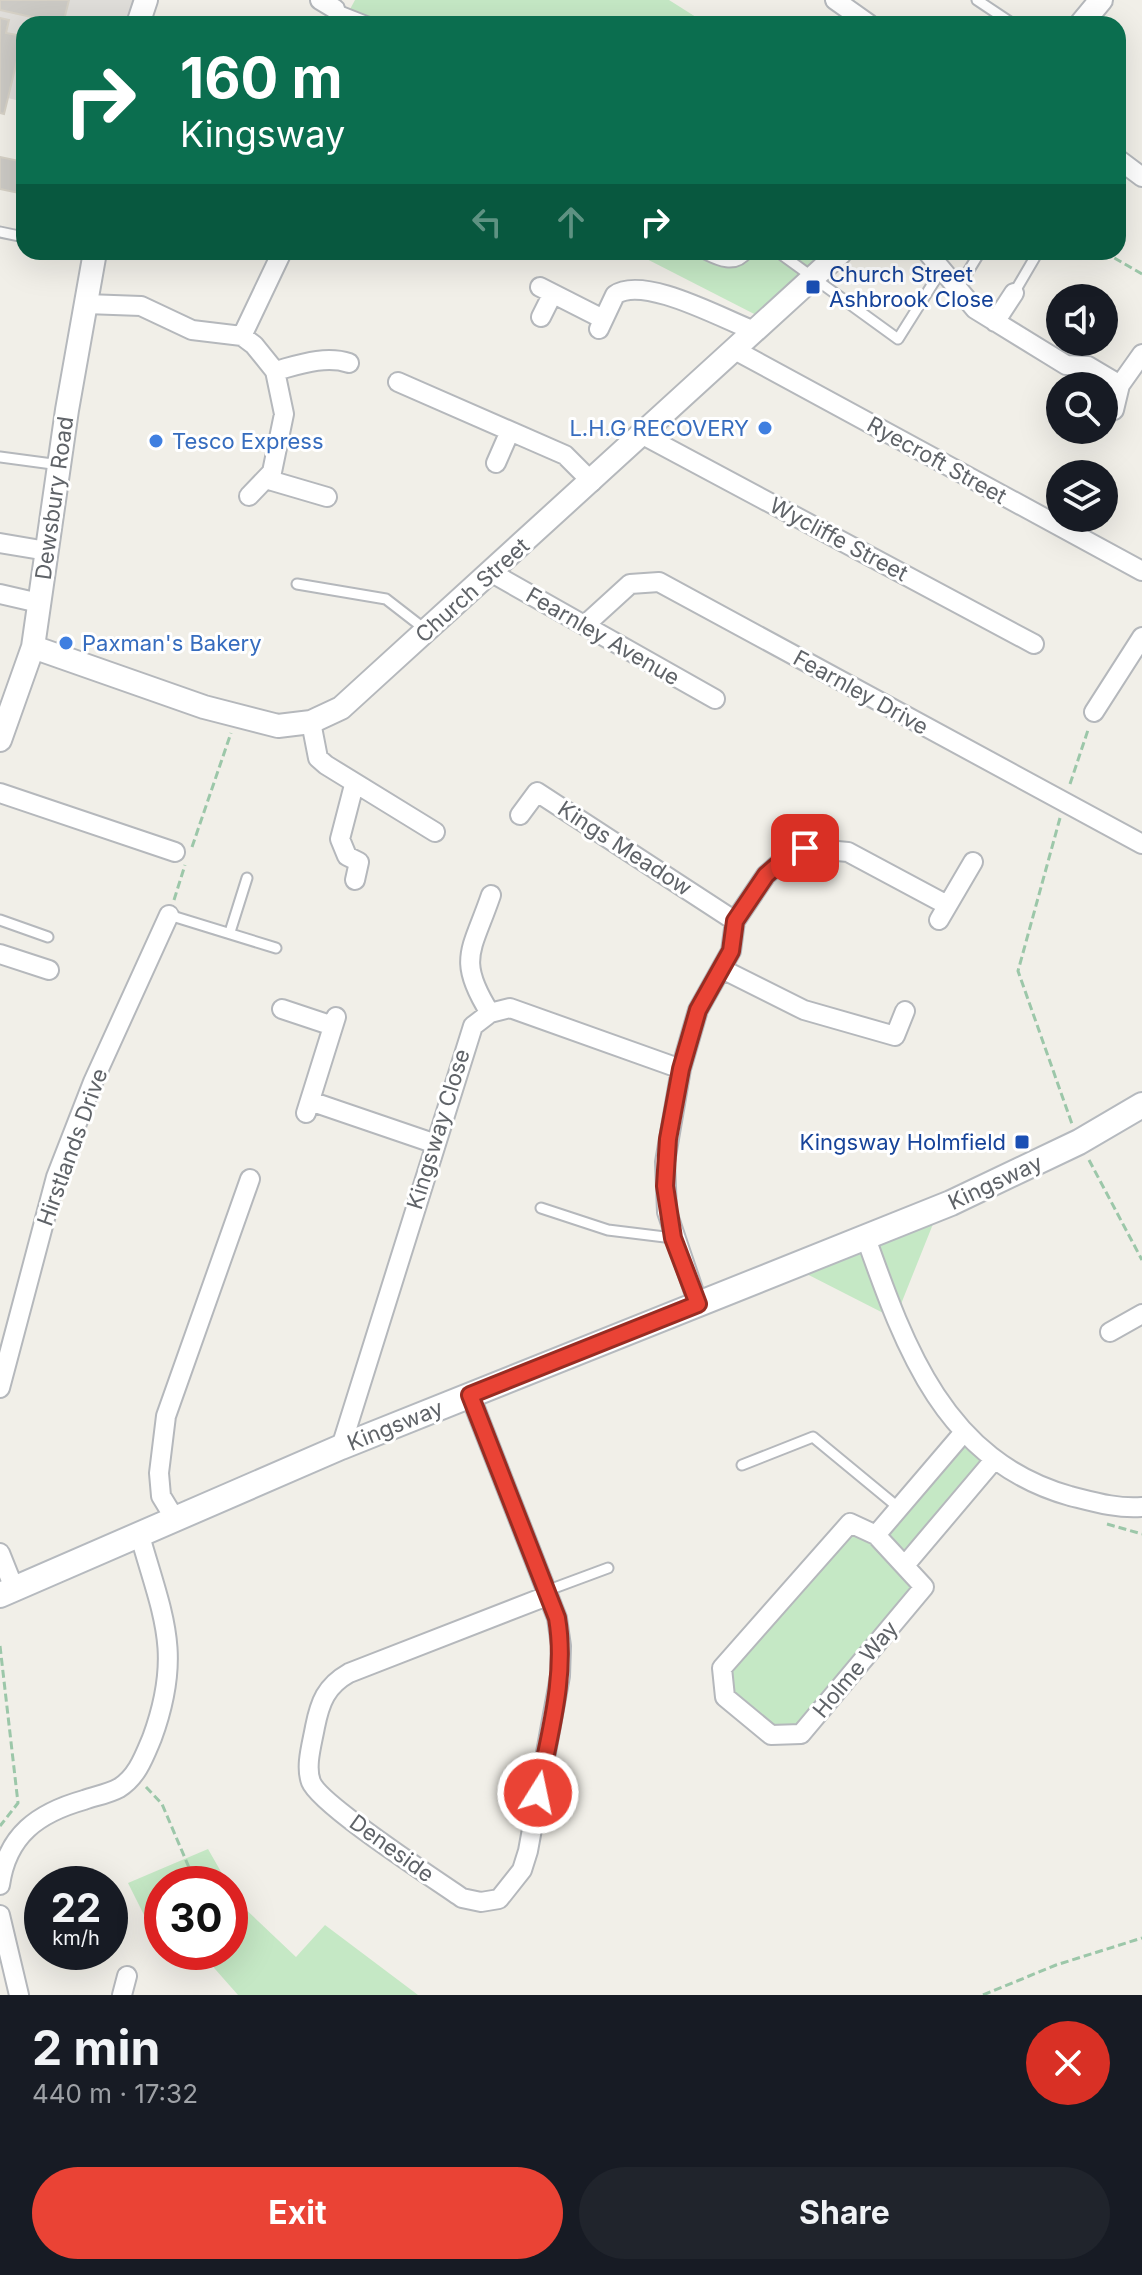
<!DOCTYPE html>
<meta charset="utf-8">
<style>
:root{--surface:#171b24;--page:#20242c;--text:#f1f3f6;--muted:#9ea1a6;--accent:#ea4335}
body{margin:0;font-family:Inter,sans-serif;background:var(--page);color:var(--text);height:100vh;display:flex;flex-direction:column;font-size:30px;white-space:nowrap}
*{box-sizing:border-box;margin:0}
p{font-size:26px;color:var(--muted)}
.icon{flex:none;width:44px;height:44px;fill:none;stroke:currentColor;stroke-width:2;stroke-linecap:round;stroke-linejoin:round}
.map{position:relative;height:1995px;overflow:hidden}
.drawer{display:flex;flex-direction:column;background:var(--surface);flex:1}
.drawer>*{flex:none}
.guide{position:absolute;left:16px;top:16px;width:1110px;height:244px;border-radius:24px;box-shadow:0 8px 32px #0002;background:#0b6e4f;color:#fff;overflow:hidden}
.tools{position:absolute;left:1046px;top:284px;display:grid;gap:16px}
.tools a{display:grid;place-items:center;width:72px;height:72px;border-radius:50%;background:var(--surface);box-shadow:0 8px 32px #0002;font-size:40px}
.speed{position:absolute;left:24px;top:1866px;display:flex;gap:16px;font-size:40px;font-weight:700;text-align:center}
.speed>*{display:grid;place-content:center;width:104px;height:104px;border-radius:50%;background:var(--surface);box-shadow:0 8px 32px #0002;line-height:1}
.speed small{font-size:20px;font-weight:400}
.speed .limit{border:12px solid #d22;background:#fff;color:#111}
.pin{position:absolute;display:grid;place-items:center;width:68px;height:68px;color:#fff;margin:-34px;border-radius:16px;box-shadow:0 4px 12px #0006}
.me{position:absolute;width:88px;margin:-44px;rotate:10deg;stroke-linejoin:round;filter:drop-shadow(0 0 6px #0008)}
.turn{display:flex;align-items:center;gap:28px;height:168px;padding:0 32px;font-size:36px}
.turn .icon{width:104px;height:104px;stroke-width:2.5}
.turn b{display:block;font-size:56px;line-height:68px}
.lanes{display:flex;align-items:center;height:76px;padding:0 32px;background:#0003;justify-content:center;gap:40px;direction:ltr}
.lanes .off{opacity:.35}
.round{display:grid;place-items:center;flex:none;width:84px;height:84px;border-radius:42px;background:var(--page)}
.head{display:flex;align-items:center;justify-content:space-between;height:136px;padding:0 32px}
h1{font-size:48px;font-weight:700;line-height:60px}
.cta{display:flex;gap:16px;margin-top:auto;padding:16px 32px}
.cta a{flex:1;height:92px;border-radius:48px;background:var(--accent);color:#fff;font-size:32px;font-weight:700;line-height:92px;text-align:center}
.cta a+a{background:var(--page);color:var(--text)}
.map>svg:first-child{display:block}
.industrial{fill:#e0deda}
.green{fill:#c5e8c5}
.building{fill:#cccac5;stroke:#d6d1c6;stroke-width:2}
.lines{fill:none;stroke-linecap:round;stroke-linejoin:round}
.service-casing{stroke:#b5b8bc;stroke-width:13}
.minor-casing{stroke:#b5b8bc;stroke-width:22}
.tertiary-casing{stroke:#b5b8bc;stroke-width:26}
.secondary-casing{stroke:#b6babf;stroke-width:28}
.path{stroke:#9cc7a9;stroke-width:3;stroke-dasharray:8 4;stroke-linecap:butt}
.service{stroke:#fff;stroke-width:9}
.minor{stroke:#fff;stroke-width:18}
.tertiary{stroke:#fff;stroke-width:22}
.secondary{stroke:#fff;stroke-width:24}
.route-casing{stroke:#982c22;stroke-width:20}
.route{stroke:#ea4335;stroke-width:14}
.transit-dot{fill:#1a4fb4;stroke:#fff;stroke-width:3}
.shop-dot{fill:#3f7fe0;stroke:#fff;stroke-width:3}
.labels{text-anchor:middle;stroke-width:6;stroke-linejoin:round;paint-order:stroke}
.transit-label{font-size:22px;fill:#164399;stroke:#fff;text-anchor:start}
.shop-label{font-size:22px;fill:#366cbe;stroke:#fff;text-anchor:start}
.street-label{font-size:22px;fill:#5f6368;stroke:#fff}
</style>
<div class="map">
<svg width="1142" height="1995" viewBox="0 0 1142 1995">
<rect width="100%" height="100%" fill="#f1efe8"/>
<path class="industrial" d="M0 0H146L138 24H24V102L0 96Z"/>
<path class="green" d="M355 0H669L707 24H342Z
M633 252H841L764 319Z
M939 1209 895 1319 795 1268Z
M964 1432 994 1460 906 1564 924 1587 801 1734 771 1735 725 1697 722 1668 850 1523 876 1535Z
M208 1849 228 1884H162V1931L155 1937 128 1883Z
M230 1887 239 1903 296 1957 325 1925 418 1995H238L200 1952H230Z"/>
<path class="building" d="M0 0H69L63 24 0 10Z
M0 18 9 20 6 33 23 36 4 114 0 113Z
M0 157 24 162V194L0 189Z"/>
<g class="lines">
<defs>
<path id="service" d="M977 0 1013 24
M335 9 373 24
M0 232 24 237
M701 252C717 260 735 270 748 252
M778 252 898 339 942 269
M958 288 980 252
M1014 293 1038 252
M0 457 60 465
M297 584 386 599 426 630
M169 915 276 948
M0 920 48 937
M230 932 247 878
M541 1208 608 1230 673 1238
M742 1465 813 1437 899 1508
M546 1591 608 1568"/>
<path id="minor" d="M320 0 335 9
M835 0 869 24
M1118 159 1142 177
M927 252 975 309 1066 365 1088 366 1120 385
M540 287 603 319
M86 304 141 306 192 330 242 336 254 345 275 371 284 414 272 472 249 496
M541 317 552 295
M995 322 1014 293
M599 329 615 295C643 275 721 318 752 330
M242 336 282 252
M733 349 1142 571
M275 371C298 365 325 355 349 363
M398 382 565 455 592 482
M1114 410 1120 385 1142 354
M643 435 1034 644
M496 463 510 431
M269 480 327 497
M0 543 47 551
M492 573 715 699
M0 594 39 603
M585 625 630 584 659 582 1142 844
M1094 712 1142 637
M311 722 318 758 326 765 435 832
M354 785 340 839 347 856 359 862 355 880
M0 793 175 852
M520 815 537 792 735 921
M939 920 973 862
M0 954 49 970
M722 969 804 1010 895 1036 905 1011
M282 1009 333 1026
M490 1013C456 959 472 951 491 895
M310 1101 433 1143
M306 1113 336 1017
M866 1238C905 1348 945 1461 1070 1496 1094 1502 1117 1509 1142 1507
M698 1304 667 1212 665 1162 681 1069 698 1010 731 951 735 921 766 875 790 854 805 848 848 852 947 905
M1110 1332 1142 1314
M0 1388 56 1177 93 1082 169 915
M470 1395 557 1618 561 1646 560 1676 528 1851 522 1870 499 1899 481 1902 462 1898C435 1879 320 1805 311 1782 305 1766 312 1744 315 1727 320 1702 326 1686 349 1673L547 1596
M341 1447 473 1026 490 1013 510 1008 681 1069
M175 1519 161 1496 159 1473 166 1416 250 1179
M850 1523 876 1535 924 1587 801 1734 771 1735 725 1697 722 1668Z
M876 1535 964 1432
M0 1553 14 1588
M906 1564 994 1460
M0 1885C7 1835 38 1813 84 1800 95 1796 108 1794 119 1788 137 1777 144 1757 152 1738 183 1653 163 1617 140 1536
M0 1915 19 1995
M122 1995 127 1976"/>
<path id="tertiary" d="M138 24 146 0
M1081 24 1101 0
M33 647 204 707 278 726 311 722 341 708 841 252
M0 740 33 647 67 410 95 252"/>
<path id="secondary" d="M0 1595 341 1447 951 1203 1079 1142 1142 1105"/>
</defs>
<use href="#service" class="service-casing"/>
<use href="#minor" class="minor-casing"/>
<use href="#tertiary" class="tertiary-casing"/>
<use href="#secondary" class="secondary-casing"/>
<path class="path" d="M1104 252 1142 274
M1070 784 1089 727
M1060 818 1018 971 1072 1124
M192 847 231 733
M174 900 185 865
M1089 1160 1142 1260
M1107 1524 1142 1534
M0 1646 18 1803 0 1826
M146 1787 162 1804 196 1884
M983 1995 1056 1965 1142 1938"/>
<use href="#service" class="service"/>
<use href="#minor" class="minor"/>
<use href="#tertiary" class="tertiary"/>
<use href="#secondary" class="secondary"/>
</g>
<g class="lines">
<defs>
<path id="route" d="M538 1793C549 1735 567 1676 557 1618L470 1395 698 1304 673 1238 665 1186 668 1139 681 1069 698 1010 731 951 735 921 766 875 790 854 805 848"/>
</defs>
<use href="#route" class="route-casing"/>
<use href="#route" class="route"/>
</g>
<g class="transit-dot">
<rect x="805" y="279" width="16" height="16" rx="4"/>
<rect x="1014" y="1134" width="16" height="16" rx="4"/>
</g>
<g class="shop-dot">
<circle cx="765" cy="428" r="8"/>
<circle cx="156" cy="441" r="8"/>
<circle cx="66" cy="643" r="8"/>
</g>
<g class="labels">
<g class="transit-label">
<text x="829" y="282">Church Street<tspan x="829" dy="25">Ashbrook Close</tspan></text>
<text x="1006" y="1150" text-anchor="end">Kingsway Holmfield</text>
</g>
<g class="shop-label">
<text x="749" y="436" text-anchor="end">L.H.G RECOVERY</text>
<text x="172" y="449">Tesco Express</text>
<text x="82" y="651">Paxman's Bakery</text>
</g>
<g class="street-label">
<text transform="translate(937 460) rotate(29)" y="8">Ryecroft Street</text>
<text transform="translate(54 498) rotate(-82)" y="8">Dewsbury Road</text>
<text transform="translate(839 539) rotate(28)" y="8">Wycliffe Street</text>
<text transform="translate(472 590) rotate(-42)" y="8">Church Street</text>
<text transform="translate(603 636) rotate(30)" y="8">Fearnley Avenue</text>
<text transform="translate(861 692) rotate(29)" y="8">Fearnley Drive</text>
<text transform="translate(625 848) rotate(33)" y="8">Kings Meadow</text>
<text transform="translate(438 1129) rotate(-73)" y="8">Kingsway Close</text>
<text transform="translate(72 1147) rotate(-70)" y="8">Hirstlands Drive</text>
<text transform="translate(995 1182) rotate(-25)" y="8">Kingsway</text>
<text transform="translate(395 1425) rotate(-22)" y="8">Kingsway</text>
<text transform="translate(855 1669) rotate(-50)" y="8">Holme Way</text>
<text transform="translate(392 1848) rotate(36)" y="8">Deneside</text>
</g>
</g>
</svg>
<div class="tools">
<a><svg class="icon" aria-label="sound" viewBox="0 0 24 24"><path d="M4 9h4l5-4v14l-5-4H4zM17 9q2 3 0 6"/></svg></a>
<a><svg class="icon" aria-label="search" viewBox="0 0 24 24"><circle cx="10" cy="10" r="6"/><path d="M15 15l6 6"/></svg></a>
<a><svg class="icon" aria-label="layers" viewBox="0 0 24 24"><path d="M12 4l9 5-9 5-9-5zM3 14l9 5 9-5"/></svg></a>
</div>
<div class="speed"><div>22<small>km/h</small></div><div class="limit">30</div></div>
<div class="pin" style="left:805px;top:848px;background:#d93025"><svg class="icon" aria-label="arrive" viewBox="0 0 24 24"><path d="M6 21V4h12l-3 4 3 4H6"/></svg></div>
<svg class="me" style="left:538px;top:1793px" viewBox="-20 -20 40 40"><circle r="17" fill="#ea4335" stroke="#fff" stroke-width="3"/><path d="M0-11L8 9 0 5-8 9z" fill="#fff"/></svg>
<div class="guide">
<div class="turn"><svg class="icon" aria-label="right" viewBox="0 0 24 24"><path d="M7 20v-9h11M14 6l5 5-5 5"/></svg><div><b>160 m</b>Kingsway</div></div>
<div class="lanes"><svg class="icon off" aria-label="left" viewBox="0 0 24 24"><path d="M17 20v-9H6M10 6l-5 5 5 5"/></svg><svg class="icon off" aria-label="ahead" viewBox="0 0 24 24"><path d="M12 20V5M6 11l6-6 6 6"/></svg><svg class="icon" aria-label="right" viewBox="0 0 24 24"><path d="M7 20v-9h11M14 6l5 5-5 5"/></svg></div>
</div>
</div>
<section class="drawer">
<div class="head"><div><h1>2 min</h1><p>440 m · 17:32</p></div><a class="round" style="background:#d93025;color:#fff"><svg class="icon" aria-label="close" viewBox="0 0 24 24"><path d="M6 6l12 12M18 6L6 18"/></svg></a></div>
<div class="cta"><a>Exit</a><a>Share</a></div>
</section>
